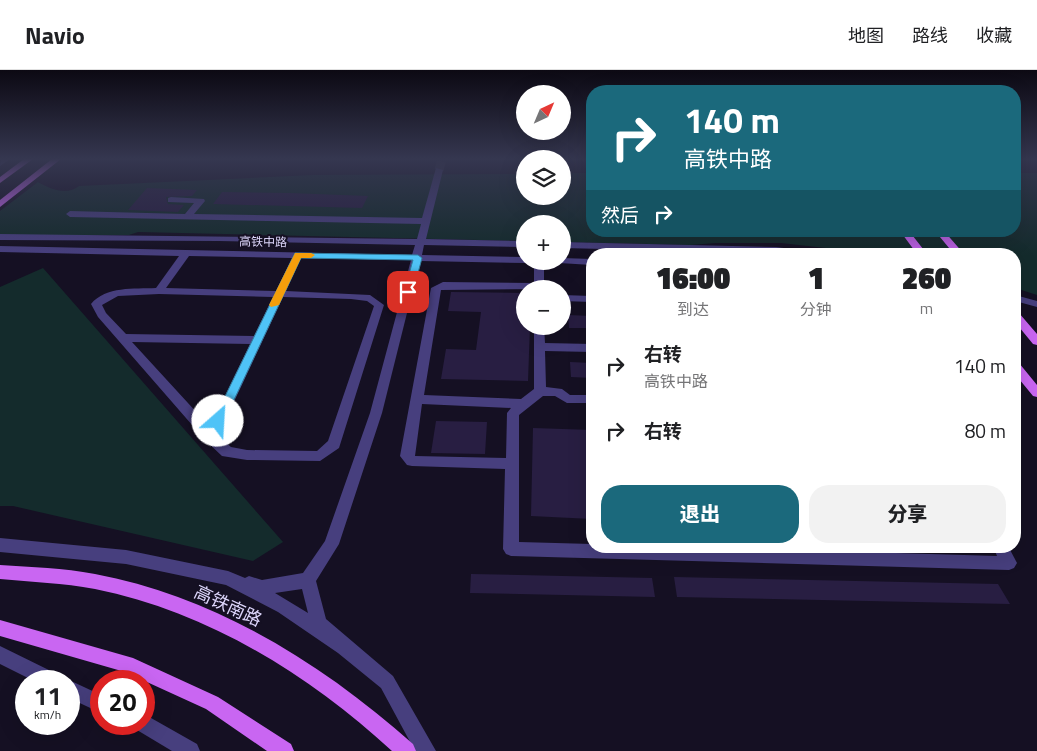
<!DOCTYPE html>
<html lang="zh">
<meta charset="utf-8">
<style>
:root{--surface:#fff;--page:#f2f2f2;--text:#202124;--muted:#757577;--line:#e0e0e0;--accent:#1b697c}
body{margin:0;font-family:"Titillium Web","Noto Sans SC",sans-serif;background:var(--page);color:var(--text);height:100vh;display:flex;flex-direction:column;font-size:19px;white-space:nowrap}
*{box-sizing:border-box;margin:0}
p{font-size:16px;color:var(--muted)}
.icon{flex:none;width:28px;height:28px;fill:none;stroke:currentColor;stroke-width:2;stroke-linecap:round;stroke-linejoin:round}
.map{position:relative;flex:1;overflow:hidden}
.details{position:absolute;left:586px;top:178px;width:435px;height:305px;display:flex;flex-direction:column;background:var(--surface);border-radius:20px;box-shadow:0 5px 20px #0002}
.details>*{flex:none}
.guide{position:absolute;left:586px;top:15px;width:435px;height:152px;border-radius:20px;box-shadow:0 5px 20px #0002;background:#1b697c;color:#fff;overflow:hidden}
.needle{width:32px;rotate:44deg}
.tools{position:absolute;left:516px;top:15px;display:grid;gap:10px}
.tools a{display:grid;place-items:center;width:55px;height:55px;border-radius:50%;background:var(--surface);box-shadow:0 5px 20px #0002;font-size:25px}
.speed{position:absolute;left:15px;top:600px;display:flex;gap:10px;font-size:25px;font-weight:700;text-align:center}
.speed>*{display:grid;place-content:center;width:65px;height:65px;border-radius:50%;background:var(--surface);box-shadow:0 5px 20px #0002;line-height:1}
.speed small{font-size:12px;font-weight:400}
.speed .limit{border:8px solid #d22;background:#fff;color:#111}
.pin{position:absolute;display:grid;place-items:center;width:42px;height:42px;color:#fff;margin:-21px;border-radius:10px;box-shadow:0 2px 8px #0006}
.me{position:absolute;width:55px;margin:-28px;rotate:26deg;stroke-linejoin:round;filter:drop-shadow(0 0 4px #0008)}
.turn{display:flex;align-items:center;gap:18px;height:105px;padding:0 15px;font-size:22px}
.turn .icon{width:65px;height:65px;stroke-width:2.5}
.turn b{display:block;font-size:35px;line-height:42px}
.then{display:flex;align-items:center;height:48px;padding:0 15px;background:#0003;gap:10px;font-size:19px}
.eta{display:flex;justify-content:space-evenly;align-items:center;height:85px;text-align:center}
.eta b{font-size:30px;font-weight:800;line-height:35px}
.primary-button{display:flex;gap:10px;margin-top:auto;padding:10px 15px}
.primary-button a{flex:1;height:58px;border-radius:20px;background:var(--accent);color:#fff;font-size:20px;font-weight:800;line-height:58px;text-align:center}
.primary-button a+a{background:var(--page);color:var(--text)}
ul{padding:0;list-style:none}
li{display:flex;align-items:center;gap:15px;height:65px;padding:0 15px}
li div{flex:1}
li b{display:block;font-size:19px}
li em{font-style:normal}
header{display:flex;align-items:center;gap:30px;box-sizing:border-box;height:70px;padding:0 25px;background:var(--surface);border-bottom:1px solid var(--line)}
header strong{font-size:24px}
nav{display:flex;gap:28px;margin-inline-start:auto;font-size:18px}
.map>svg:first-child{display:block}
.green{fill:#142b2c}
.building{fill:#281e42}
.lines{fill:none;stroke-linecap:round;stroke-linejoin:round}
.minor-tunnel{stroke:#332e43;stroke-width:9;stroke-dasharray:9 4.5;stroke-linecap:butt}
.minor{fill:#473f7e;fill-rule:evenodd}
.major{fill:#c966f2;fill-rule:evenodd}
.route{fill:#4fc3f7;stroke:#337fa1}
.slow{fill:#f59e0b}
.labels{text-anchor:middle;stroke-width:4;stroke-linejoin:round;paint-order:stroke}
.far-street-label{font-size:12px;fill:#ddd6fb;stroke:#151023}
.near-street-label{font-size:18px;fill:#ddd6fb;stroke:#151023}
</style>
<header>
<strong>Navio</strong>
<nav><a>地图</a><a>路线</a><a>收藏</a></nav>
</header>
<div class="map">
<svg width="1037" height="681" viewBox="0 0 1037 681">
<rect width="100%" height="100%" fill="#151023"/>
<path class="green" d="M563 103H592V161H1015V103H1037V225L1015 218V184H902L894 181 879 184 781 173H716L690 175 563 172 562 154H525V171L138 162 129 165H0V141L38 112C50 119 67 126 79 116L313 105 525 104V126H562Z
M43 198 283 472 253 491 13 436H0V217Z"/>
<path class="building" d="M147 118 197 120 192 126 166 127 168 134 184 135 178 142 128 140Z
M222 122 290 123 368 126 362 138 213 134Z
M451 222 525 223V256H530L528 311 441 309 446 279 476 280 481 242 448 241Z
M568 245 592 246V258H569Z
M570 292 592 293V308L571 307Z
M436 351 487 352 485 384 431 383Z
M533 358 592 360V449L531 446Z
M471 504 652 508 655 527 470 523Z
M674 507 998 514 1010 534 677 527Z"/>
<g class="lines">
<path class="minor-tunnel" d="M439 100 442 89"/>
<path class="minor" d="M1 89H10L0 96Z
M436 98 443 100 426 169 525 171V177L424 175 422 185 525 187V191H529L525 193 420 191 382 343 339 474 316 511 326 549 393 606 436 681H415L381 618 338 583 278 542 226 515 126 494 0 482V468L126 480 228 501 245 508 249 506 262 510 303 503 325 471 370 343 411 190 301 188 286 221 370 225 384 235 339 378 320 391 247 390 222 386 206 371 98 247 91 234C106 216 134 219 156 218L179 186 0 182V176L412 185 415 175 219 171 0 170V164L417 169 421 154 70 147 66 144 70 141 185 144 194 133 168 132V128L171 127 204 129 205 131 194 144 422 148ZM189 186 292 188 276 221 166 218ZM159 224 273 227 254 266 126 264 106 243 102 235 118 226ZM283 227 351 229 367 231 374 236 328 371 317 381 247 380 231 377 218 366ZM132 272 250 274 210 357ZM302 519 308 543 275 523Z
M562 172 776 177 807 181 812 184 562 178Z
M562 188 592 189V195L559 193 557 191H562Z
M534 191H544V219L441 220 424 325 521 329 534 319V256H544L545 273 592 274V282L545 281 546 317 562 319 570 325H592V333H567L555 326H543L519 345V472L592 474V476H661L997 486 993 476H1008L1017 493 1014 498 1009 500 511 486 506 484 503 479 505 399 412 396 407 395 400 386 431 218 443 212 534 213ZM422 334 511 338 507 343 506 388 415 386Z
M562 225 592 226V232L562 231Z
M1015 225 1037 231V237L1015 231Z
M0 576 59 605 62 611H34L0 594Z
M69 610 101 625V643L69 628V611H66Z
M144 644 197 674 200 681H172L137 660 135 654H144Z"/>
<path class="major" d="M24 89H33L0 113V107Z
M52 89H61L0 137V130Z
M900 161H909L927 184H917Z
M935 161H944L964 184H954Z
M1015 242 1019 243 1037 264V275L1033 274 1015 252Z
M1015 292 1019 293 1037 315V327L1033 326 1015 304Z
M0 495C32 497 63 498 95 504 216 527 322 593 413 674L416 681H392C308 604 208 542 95 519 63 513 32 512 0 509Z
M0 550 133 588 218 627 291 674 294 681H267L206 639 125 602 0 566Z"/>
</g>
<linearGradient id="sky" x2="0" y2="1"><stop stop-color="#0c0913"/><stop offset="0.48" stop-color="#353750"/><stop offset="1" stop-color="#353750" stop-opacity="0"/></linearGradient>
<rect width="1037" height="185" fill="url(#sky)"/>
<path class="route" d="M295 183 418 185 422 188 413 222 408 225 404 222 413 190 301 188 224 351 218 355 214 354 213 351Z"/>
<path class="slow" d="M295 183H311L315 185 311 188H301L279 235 271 237 269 235Z"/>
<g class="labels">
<g class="far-street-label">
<text transform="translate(263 172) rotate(1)" y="4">高铁中路</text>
</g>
<g class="near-street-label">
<text transform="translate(228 536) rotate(25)" y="6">高铁南路</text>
</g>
</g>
</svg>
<div class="tools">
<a><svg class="needle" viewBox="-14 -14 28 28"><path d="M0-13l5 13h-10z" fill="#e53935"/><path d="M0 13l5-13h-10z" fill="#757577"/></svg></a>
<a><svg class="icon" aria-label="layers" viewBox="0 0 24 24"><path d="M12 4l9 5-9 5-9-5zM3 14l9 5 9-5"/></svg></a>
<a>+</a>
<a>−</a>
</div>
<div class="speed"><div>11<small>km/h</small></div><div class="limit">20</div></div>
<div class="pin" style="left:408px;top:222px;background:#d93025"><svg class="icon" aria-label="arrive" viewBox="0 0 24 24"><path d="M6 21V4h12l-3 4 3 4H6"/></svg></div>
<svg class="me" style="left:218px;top:351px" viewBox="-20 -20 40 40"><circle r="19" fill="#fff"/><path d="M0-13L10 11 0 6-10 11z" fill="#4fc3f7"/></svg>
<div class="guide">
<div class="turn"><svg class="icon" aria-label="right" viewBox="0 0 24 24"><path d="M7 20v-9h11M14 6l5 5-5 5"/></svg><div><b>140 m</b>高铁中路</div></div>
<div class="then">然后<svg class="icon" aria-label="right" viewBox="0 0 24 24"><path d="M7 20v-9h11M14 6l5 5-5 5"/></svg></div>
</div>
<section class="details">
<div class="eta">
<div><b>16:00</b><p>到达</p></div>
<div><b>1</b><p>分钟</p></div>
<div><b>260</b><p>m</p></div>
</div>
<ul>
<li><svg class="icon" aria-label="right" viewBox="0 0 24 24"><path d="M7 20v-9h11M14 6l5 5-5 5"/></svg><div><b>右转</b><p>高铁中路</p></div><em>140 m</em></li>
<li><svg class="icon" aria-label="right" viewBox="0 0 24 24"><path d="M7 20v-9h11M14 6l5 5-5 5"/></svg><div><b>右转</b></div><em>80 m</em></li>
</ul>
<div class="primary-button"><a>退出</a><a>分享</a></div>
</section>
</div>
